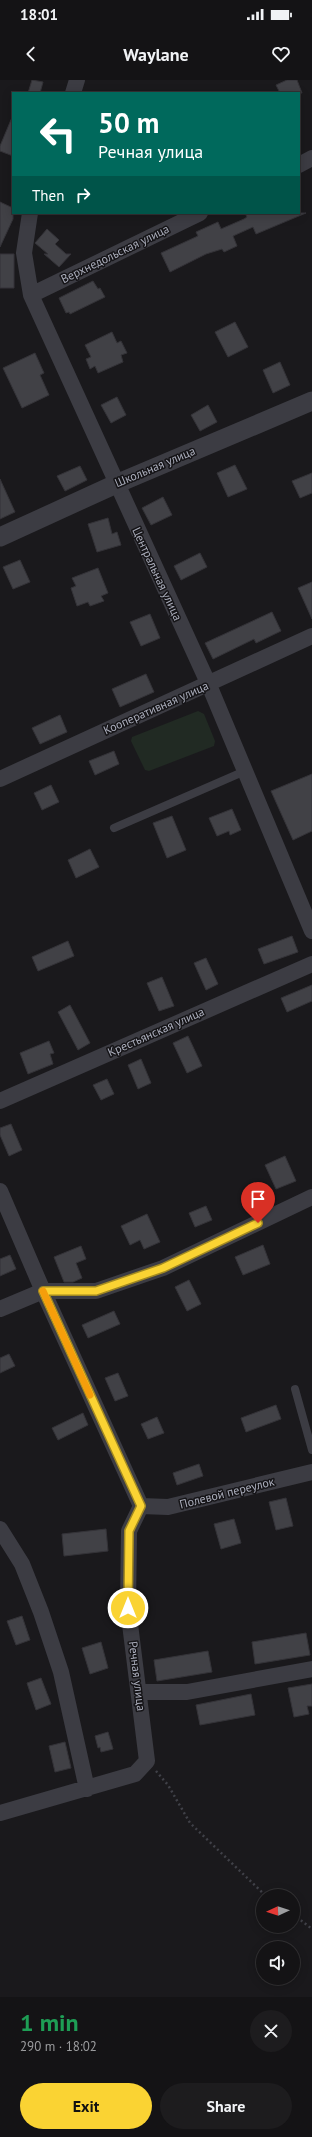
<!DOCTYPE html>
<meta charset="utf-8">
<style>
:root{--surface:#141315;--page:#1d1c1e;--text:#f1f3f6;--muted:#9d9ea0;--line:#333234;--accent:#fad333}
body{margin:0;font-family:"PT Sans",sans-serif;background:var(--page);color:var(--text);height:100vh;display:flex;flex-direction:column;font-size:15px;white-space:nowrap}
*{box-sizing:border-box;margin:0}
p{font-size:13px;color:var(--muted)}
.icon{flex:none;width:22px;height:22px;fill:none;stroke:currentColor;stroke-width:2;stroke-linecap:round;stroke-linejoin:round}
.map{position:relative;height:1917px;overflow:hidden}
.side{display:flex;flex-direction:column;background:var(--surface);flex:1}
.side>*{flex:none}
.top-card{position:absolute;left:12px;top:12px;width:288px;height:122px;border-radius:0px;box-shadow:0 2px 10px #0003,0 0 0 1px var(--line);background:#00695c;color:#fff;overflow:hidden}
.needle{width:26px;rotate:267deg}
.controls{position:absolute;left:256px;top:1809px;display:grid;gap:8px}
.controls a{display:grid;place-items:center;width:44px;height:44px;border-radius:50%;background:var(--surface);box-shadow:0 2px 10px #0003,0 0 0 1px var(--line);font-size:20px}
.pin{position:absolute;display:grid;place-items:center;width:34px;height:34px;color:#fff;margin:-41px -17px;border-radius:50% 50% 50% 0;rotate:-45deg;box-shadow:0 0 4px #0007}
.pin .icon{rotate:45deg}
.me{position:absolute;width:44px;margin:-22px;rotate:0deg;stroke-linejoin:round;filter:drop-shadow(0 0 3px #0008)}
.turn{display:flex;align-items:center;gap:14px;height:84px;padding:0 20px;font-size:18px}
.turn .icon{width:52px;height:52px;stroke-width:2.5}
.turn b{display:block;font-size:28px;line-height:34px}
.then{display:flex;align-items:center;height:38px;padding:0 20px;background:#0003;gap:8px;font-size:15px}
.round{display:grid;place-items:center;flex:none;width:42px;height:42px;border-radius:21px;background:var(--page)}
.overview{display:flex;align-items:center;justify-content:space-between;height:68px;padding:0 20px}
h1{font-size:24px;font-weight:700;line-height:30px;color:#1e9e55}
.action{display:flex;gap:8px;margin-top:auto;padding:8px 20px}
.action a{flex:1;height:46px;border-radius:24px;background:var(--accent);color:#111;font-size:16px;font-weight:700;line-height:46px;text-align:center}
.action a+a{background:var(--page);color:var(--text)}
.status{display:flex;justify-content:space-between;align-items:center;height:28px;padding:0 20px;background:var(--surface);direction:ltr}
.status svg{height:11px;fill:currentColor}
header{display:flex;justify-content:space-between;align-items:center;height:52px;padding:0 20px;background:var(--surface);font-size:18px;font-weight:700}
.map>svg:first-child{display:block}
.green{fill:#212a23}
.building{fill:#414146;stroke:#343338}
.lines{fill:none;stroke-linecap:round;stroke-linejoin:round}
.path{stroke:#404148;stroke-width:2.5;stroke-dasharray:2 3;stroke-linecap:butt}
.service{stroke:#3c3c43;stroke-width:8}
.minor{stroke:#3c3c43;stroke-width:16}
.tertiary{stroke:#3c3c43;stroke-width:19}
.route-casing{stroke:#a28921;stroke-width:10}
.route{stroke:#fad333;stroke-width:7}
.slow{stroke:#f59e0b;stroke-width:7}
.labels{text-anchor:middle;stroke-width:3;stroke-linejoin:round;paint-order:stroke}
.street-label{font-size:12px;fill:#abaebc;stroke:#151417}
</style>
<div class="status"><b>18:01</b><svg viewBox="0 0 49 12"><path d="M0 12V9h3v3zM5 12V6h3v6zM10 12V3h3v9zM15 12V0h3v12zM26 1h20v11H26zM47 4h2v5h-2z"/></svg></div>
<header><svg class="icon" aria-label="back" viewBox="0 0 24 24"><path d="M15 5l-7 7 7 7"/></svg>Waylane<svg class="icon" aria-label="heart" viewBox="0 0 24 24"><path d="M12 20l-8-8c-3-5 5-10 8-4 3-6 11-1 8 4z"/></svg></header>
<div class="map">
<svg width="312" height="1917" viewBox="0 0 312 1917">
<rect width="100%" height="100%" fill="#1a191c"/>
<path class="green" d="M198 631 204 634 215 661 214 666 149 691 145 690 131 661 132 657Z"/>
<path class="building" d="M32 0 43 2 40 13H28Z
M287 0H297L302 13H280L276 5Z
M13 35V76L0 71V66Z
M0 122 13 128V139L0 167Z
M245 133H306L256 154 253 147 233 156 237 166 224 172 222 169 206 174 170 192 161 173 198 156 196 152 218 142 221 149 244 139 247 137Z
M47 149 59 160 55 164 66 174H71L59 187 44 174H48L35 163Z
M0 174H14V208H0Z
M93 201 98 209 100 208 105 217 70 234 69 232 66 233 59 218Z
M235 242 248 267 228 277 215 252Z
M112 252 117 263 121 261 127 273 121 275 123 282 98 293 95 286 90 289 86 279 91 277 85 265Z
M35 273 44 293 40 295 49 315 22 328 3 288Z
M280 282 290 305 273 313 263 290Z
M117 317 126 335 111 343 101 325Z
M208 325 217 342 200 351 191 335Z
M235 385 247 409 228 417 217 393Z
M80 386 87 400 65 411 57 396Z
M312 393V413L300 418 292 401Z
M0 399 15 432 0 439Z
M163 417 172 435 151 445 142 428Z
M108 438 112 454 117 452 121 465 97 472 88 444Z
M200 473 207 487 181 500 174 486Z
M20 480 30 502 13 509 3 487Z
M98 488 108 513 101 516 104 521 90 526 88 522 77 526 71 508 76 506 72 498Z
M312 502V539L298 508Z
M272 532 281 551 256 563 254 559 213 579 205 563Z
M150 534 160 558 141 566 130 542Z
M146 594 154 612 120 627 112 609Z
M60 635 67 652 40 664 32 648Z
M114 671 119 684 95 695 89 681Z
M312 694V751L293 760 271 711Z
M51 705 59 722 42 730 34 713Z
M232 729 241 750 230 755 229 751 217 756 209 738Z
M172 736 186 770 167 778 153 743Z
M90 769 99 787 76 798 68 780Z
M292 856 298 872 264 884 258 869Z
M68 861 74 876 38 891 32 877Z
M206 878 218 904 206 910 194 883Z
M162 897 174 926 159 931 147 903Z
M312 905V921L287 932 281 918Z
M70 925 90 963 78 970 58 932Z
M188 956 202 986 187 993 173 963Z
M49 961 54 973 50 974 53 984 28 994 20 973Z
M141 979 151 1003 138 1009 128 985Z
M107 999 114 1014 101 1020 93 1005Z
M11 1044 22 1070 9 1076 0 1055V1048Z
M285 1076 296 1101 276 1109 265 1085Z
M206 1126 212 1140 195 1147 189 1133Z
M147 1134 160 1162 144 1169 140 1160 130 1165 121 1146Z
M263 1165 270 1184 243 1195 235 1177Z
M81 1166 86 1179 76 1183 82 1198 73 1202H64L54 1177Z
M10 1175 16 1189 0 1196V1179Z
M189 1200 201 1224 187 1231 175 1207Z
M114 1231 120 1244 88 1258 82 1245Z
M9 1274 15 1286 0 1293V1278Z
M118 1293 128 1316 115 1321 105 1298Z
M276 1325 281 1339 246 1352 241 1338Z
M83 1333 88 1345 58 1360 52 1348Z
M157 1337 164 1353 148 1359 141 1344Z
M199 1384 203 1396 177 1405 173 1393Z
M286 1418 293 1446 276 1450 269 1422Z
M234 1439 241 1463 221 1469 214 1444Z
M106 1449 108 1471 64 1476 62 1454Z
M22 1536 30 1560 16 1565 7 1541Z
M306 1553 310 1575 255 1584 252 1562Z
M101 1562 108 1588 90 1594 82 1568Z
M208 1571 212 1592 157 1601 154 1580Z
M41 1598 51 1624 36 1630 27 1603Z
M312 1604V1626H307L309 1634 294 1637 288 1608Z
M251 1614 255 1635 200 1645 196 1625Z
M108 1652 113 1669 101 1672 100 1667 98 1668 95 1656Z
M65 1662 71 1688 55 1692 49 1666Z"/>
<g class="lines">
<path class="path" d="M156 1691 168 1705 190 1743 266 1816
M293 1834 312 1849"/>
<path class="service" d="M114 748 245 691
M295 1309 312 1370"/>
<path class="minor" d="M73 13 77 0
M299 85 312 78
M30 133 24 173 31 215 209 605 312 851
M31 215 200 133
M0 699 312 556
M0 1021 312 884
M0 1111 43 1211 141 1426 129 1451 128 1528 147 1681 135 1694 0 1733
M0 1229 43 1211H96L163 1188 312 1117
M141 1426 168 1427 312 1392
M0 1449 22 1484 41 1532 61 1592 87 1709
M139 1612H187L312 1589"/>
<path class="tertiary" d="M0 457 116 404 312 321"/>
</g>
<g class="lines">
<defs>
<path id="route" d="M128 1528 129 1451 141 1426 43 1211H96L163 1188 258 1143"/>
</defs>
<use href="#route" class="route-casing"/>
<use href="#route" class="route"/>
<path class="slow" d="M43 1211 90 1315"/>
</g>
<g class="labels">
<g class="street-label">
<text transform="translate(115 174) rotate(-26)" y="4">Верхнедольская улица</text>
<text transform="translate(155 387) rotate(-23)" y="4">Школьная улица</text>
<text transform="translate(157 494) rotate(65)" y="4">Центральная улица</text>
<text transform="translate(156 628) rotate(-24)" y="4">Кооперативная улица</text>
<text transform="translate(156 952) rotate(-24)" y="4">Крестьянская улица</text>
<text transform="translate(227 1413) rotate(-14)" y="4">Полевой переулок</text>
<text transform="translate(137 1596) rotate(83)" y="4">Речная улица</text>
</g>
</g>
</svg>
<div class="controls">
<a><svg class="needle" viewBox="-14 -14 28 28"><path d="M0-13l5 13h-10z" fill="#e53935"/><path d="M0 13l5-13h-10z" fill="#9d9ea0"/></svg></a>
<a><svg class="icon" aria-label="sound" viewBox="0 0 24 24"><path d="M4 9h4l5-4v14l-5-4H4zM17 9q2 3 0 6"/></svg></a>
</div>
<div class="pin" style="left:258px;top:1143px;background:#d93025"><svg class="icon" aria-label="arrive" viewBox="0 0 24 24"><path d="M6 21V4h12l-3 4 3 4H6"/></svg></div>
<svg class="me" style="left:128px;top:1528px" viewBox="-20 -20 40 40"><circle r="17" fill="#fad333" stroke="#fff" stroke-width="3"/><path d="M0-11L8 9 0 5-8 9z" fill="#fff"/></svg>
<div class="top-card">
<div class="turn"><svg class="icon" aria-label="left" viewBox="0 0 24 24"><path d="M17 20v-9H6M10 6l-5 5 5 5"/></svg><div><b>50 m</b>Речная улица</div></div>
<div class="then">Then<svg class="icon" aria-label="right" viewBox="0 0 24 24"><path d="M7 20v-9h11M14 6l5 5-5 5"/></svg></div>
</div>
</div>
<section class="side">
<div class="overview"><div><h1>1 min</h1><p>290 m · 18:02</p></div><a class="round"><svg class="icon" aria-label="close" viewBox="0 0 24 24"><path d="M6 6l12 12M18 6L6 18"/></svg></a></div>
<div class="action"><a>Exit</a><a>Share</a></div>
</section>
